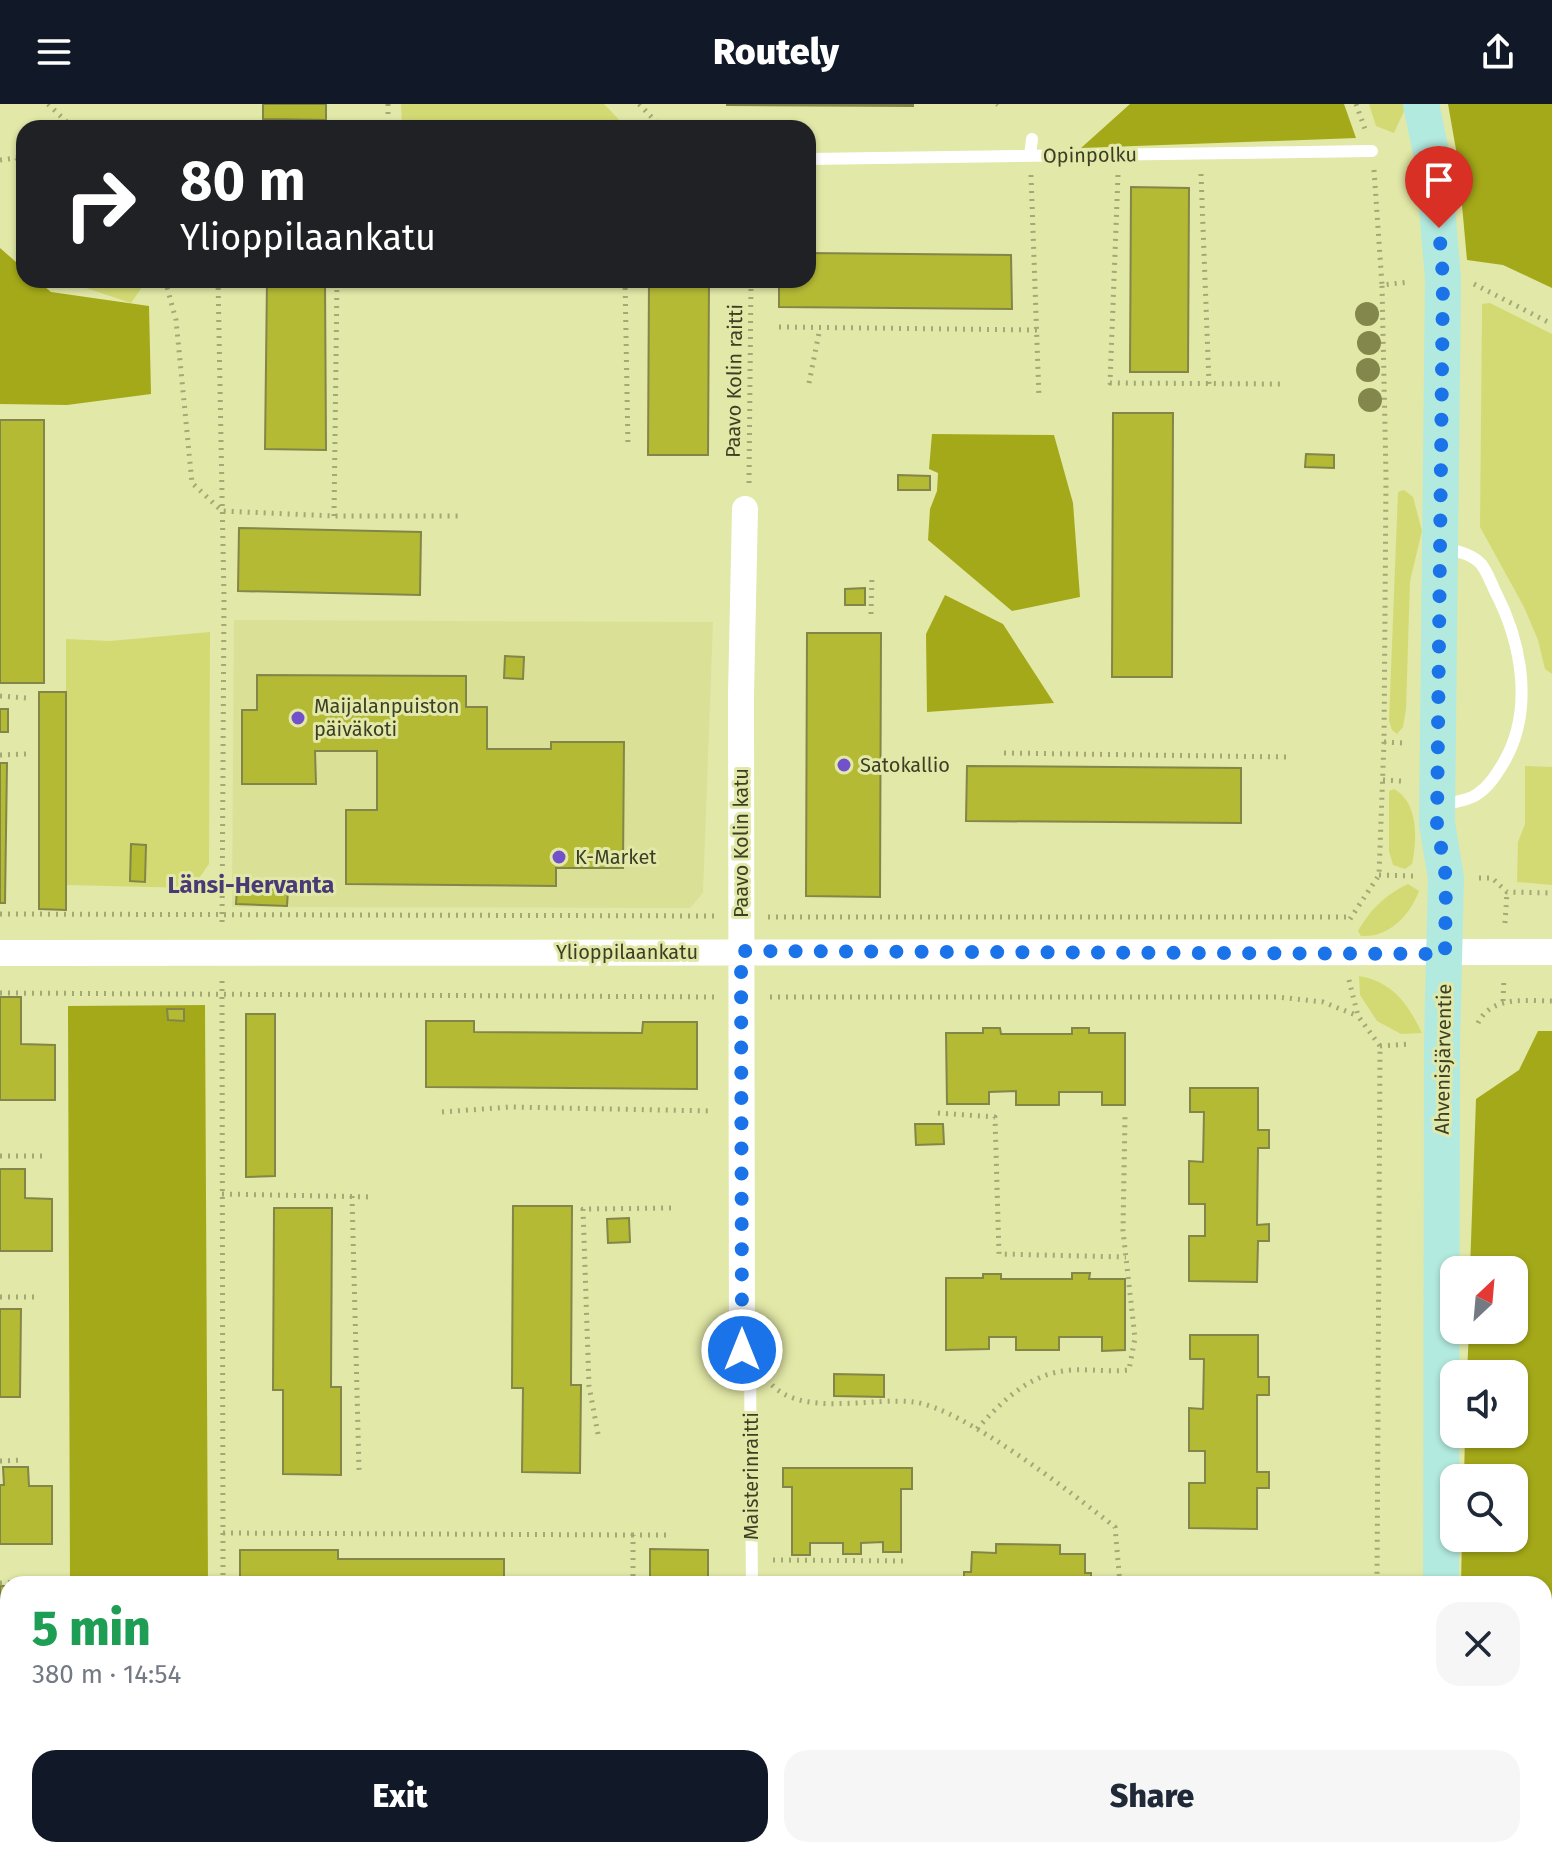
<!DOCTYPE html>
<meta charset="utf-8">
<style>
:root{--surface:#fff;--page:#f6f6f7;--text:#1f2937;--muted:#747a83;--accent:#111827}
body{margin:0;font-family:"Fira Sans",sans-serif;background:var(--page);color:var(--text);height:100vh;display:flex;flex-direction:column;font-size:30px;white-space:nowrap}
*{box-sizing:border-box;margin:0}
p{font-size:26px;color:var(--muted)}
.icon{flex:none;width:44px;height:44px;fill:none;stroke:currentColor;stroke-width:2;stroke-linecap:round;stroke-linejoin:round}
.map{position:relative;flex:1;overflow:hidden}
.sheet{position:absolute;left:0px;top:1472px;width:1552px;height:282px;display:flex;flex-direction:column;background:var(--surface);border-radius:24px 24px 0 0;box-shadow:0 2px 6px #0004}
.sheet>*{flex:none}
.guide{position:absolute;left:16px;top:16px;width:800px;height:168px;border-radius:24px;box-shadow:0 2px 6px #0004;background:#202124;color:#fff;overflow:hidden}
.needle{width:52px;rotate:26deg}
.tools{position:absolute;left:1440px;top:1152px;display:grid;gap:16px}
.tools a{display:grid;place-items:center;width:88px;height:88px;border-radius:16px;background:var(--surface);box-shadow:0 2px 6px #0004;font-size:40px}
.pin{position:absolute;display:grid;place-items:center;width:68px;height:68px;color:#fff;margin:-82px -34px;border-radius:50% 50% 50% 0;rotate:-45deg;box-shadow:0 0 8px #0007}
.pin .icon{rotate:45deg}
.me{position:absolute;width:88px;margin:-44px;rotate:0deg;stroke-linejoin:round;filter:drop-shadow(0 0 6px #0008)}
.turn{display:flex;align-items:center;gap:28px;height:168px;padding:0 32px;font-size:36px}
.turn .icon{width:104px;height:104px;stroke-width:2.5}
.turn b{display:block;font-size:56px;line-height:68px}
.round{display:grid;place-items:center;flex:none;width:84px;height:84px;border-radius:24px;background:var(--page)}
.overview{display:flex;align-items:center;justify-content:space-between;height:136px;padding:0 32px}
h1{font-size:48px;font-weight:800;line-height:60px;color:#1e9e55}
.action{display:flex;gap:16px;margin-top:auto;padding:16px 32px}
.action a{flex:1;height:92px;border-radius:24px;background:var(--accent);color:#fff;font-size:32px;font-weight:800;line-height:92px;text-align:center}
.action a+a{background:var(--page);color:var(--text)}
header{display:flex;justify-content:space-between;align-items:center;height:104px;padding:0 32px;background:var(--accent);color:#fff;font-size:36px;font-weight:800}
.map>svg:first-child{display:block}
.built{fill:#dbe097}
.green{fill:#d3da73}
.forest{fill:#a4a919}
.building{fill:#b5ba35;stroke:#828648;stroke-width:2}
.lines{fill:none;stroke-linecap:round;stroke-linejoin:round}
.path{stroke:#a4a876;stroke-width:5;stroke-dasharray:2 6;stroke-linecap:butt}
.service{stroke:#fff;stroke-width:12}
.minor{stroke:#fff;stroke-width:26}
.secondary{stroke:#b2eadf;stroke-width:36}
.tree{fill:#83874b}
.route{stroke:#1a73e8;stroke-width:14;stroke-dasharray:0 25.2}
.poi-dot{fill:#7251ca;stroke:#e2e8a7;stroke-width:3}
.labels{text-anchor:middle;stroke-width:6;stroke-linejoin:round;paint-order:stroke}
.street-label{font-size:20px;fill:#3d3f25;stroke:#e2e8a7}
.poi-label{font-size:20px;fill:#3d3f25;stroke:#e2e8a7;text-anchor:start}
.quarter-label{font-size:24px;font-weight:bold;fill:#483a77;stroke:#e2e8a7}
</style>
<header><svg class="icon" aria-label="menu" viewBox="0 0 24 24"><path d="M4 6h16M4 12h16M4 18h16"/></svg>Routely<svg class="icon" aria-label="share" viewBox="0 0 24 24"><path d="M12 15V3M7 8l5-5 5 5M5 13v7h14v-7"/></svg></header>
<div class="map">
<svg width="1552" height="1753" viewBox="0 0 1552 1753">
<rect width="100%" height="100%" fill="#e2e8a7"/>
<path class="built" d="M234 516 713 518 703 789 690 804 232 803Z"/>
<path class="green" d="M401 0H604L627 24H402Z
M1369 0H1403L1404 7 1394 29 1376 22Z
M62 176H147L131 199Z
M1490 199 1552 230V570L1545 565 1538 536 1524 503 1480 423 1482 212V200Z
M1404 386 1413 393 1422 427 1410 477 1406 605 1403 623 1397 630 1392 626 1389 617 1398 388Z
M210 528 209 760 192 784 66 781V535L110 537Z
M1525 662 1552 663V781L1517 778 1518 738 1525 720Z
M1394 685C1419 699 1417 736 1412 760L1405 765 1393 761 1389 747V687Z
M1408 780 1419 787C1410 811 1389 834 1361 832L1358 827C1371 805 1385 791 1408 780Z
M1359 872C1393 878 1408 900 1422 929L1401 930 1377 917 1360 891Z"/>
<path class="forest" d="M1130 0H1344L1356 34 1081 44Z
M1448 0H1552V184L1503 161 1467 156 1458 57Z
M0 144 24 165V176H37L51 188 149 202 151 290 67 301 0 300Z
M932 330 1054 331 1073 399 1080 493 1012 507 928 436 930 405 937 387 938 369 929 365Z
M945 491 1003 520 1054 599 927 608 926 530Z
M205 901 208 1480H70L68 902Z
M1538 927H1552V1641H1544V1480H1461L1462 1434H1514V1374H1464L1465 1330H1514V1270H1467L1469 1226H1514V1166H1470L1476 995 1519 966Z
M0 1637H8V1746H37L28 1753H0Z
M1544 1671H1552V1753H1455V1746H1544Z
M84 1746H424L431 1753H79Z"/>
<path class="building" d="M263 0H326V16L263 15Z
M727 0H913V2L727 1Z
M1131 83 1189 84 1188 268H1130Z
M808 149 1011 151 1012 205 779 203V176H808Z
M267 176H325L326 346 265 345Z
M649 176H709L708 351H648Z
M1113 309H1173L1172 573H1112Z
M0 316H44V579H0Z
M1306 350 1334 351V364L1305 363Z
M898 371 930 372V386H898Z
M239 424 421 428 420 491 238 487Z
M865 484V501H845V485Z
M807 529H881L880 793 806 792Z
M505 552 524 553 523 575 504 574Z
M257 571 466 572V603H487V645H551V638H624L623 764H556V782L346 780V706H377V647H315L316 680H242V606H257Z
M39 588H66V806L39 805Z
M0 605H8V628H0Z
M0 659H7L5 799H0Z
M967 662 1241 664V719L966 717Z
M131 740 146 741 145 778 130 777Z
M237 784 288 786 287 802 236 800Z
M0 893H21V940L55 941V996H0Z
M167 905H184V917L168 916Z
M246 910H275V1072L246 1073Z
M426 917H474V928L642 929 643 918H697V985L426 983Z
M983 924H1000L1001 930H1072V924H1089V929H1125V1001H1102V988H1059V1001H1016V987L989 988V1000H947L946 929H983Z
M1190 984H1258V1026H1269V1044H1258L1257 1121 1269 1120V1137H1258L1257 1178 1189 1177V1132H1205V1100H1189V1057L1203 1058 1204 1008H1190Z
M915 1020H943L944 1040 916 1041Z
M0 1065H25V1094L52 1095V1147H0Z
M513 1102H572L571 1281H581L580 1369 522 1368 523 1284H512Z
M274 1104H332L331 1283H341V1371L283 1370V1286H273Z
M629 1114 630 1138 608 1139 607 1115Z
M1072 1169H1090L1089 1175H1125V1246L1102 1247V1233H1059V1246H1016V1233H989V1245L946 1246V1174H983V1170H1001V1175H1072Z
M0 1205H21L20 1293H0Z
M1190 1231H1258V1273H1269V1291H1257V1368H1269V1384H1257V1425L1189 1424V1379H1205V1347H1189V1304L1203 1305 1204 1255H1190Z
M834 1270 884 1271V1293L834 1292Z
M3 1363H28L29 1382H52V1440H0V1381H4Z
M783 1364H912V1385H901V1448H883V1438L861 1439V1450H843V1439H810V1451H792V1383H783Z
M996 1440 1060 1441V1450H1085V1469H1091V1480H964V1468H971L972 1448 996 1449Z
M650 1445 708 1446V1480H650Z
M240 1446H338V1455H504V1480H240Z
M0 1482H8V1622H0Z
M502 1746H559V1753H502Z"/>
<g class="lines">
<path class="path" d="M48 0 73 24
M388 0V24
M639 0 662 24
M997 0 998 1
M1356 0 1365 25
M17 54 24 96
M0 56 24 53
M1374 66 1382 181 1409 178
M1201 70 1209 280
M1031 71 1039 294
M1118 71 1110 279 1283 280
M165 176 176 216 192 379 222 407 334 412H463
M218 176 224 494 222 823
M625 176 628 344
M1474 180 1552 220
M779 223 1037 226
M809 279 820 224
M749 379 751 176
M334 412 337 176
M871 510 872 470
M0 592 26 594
M1384 638 1404 639 1403 642
M1004 649 1287 653
M0 651 26 650
M1383 676 1401 677V672
M1379 771 1413 772
M1479 774H1492L1507 788 1552 789
M0 810 714 812
M768 813H1351
M1350 815 1379 771 1384 638 1386 372 1382 181
M1505 819 1507 788
M1349 876 1358 912 1380 942 1377 1480
M222 877 223 1480
M0 889 716 893
M770 893H1278L1323 898 1358 912
M1503 897 1504 873
M1478 919C1492 891 1526 897 1552 897
M1380 942 1411 940
M442 1008 510 1003 713 1007
M938 1009 995 1013 999 1150 1126 1153
M0 1052H48
M222 1090 374 1093
M352 1092 359 1366
M0 1193H35
M772 1281C803 1313 872 1293 914 1298 963 1304 1073 1390 1115 1423L1120 1480
M977 1325C1003 1296 1030 1269 1071 1266 1091 1265 1109 1268 1129 1266L1135 1234 1123 1127 1125 1012
M598 1330 589 1282 583 1105 671 1104
M0 1357 23 1356
M223 1429 633 1431
M773 1456 905 1457
M0 1479 54 1476V1480
M633 1480V1431H668
M225 1746 231 1753
M450 1746 454 1753
M572 1746V1753
M1059 1746V1753
M1292 1746 1297 1753
M60 1753 68 1746
M462 1753V1746
M1378 1753V1746"/>
<path class="service" d="M1030 52 1032 35
M808 55 1372 47
M1441 701C1452 698 1467 697 1476 691 1489 683 1496 671 1504 658 1534 606 1522 539 1495 487 1491 479 1487 467 1481 460 1471 449 1455 447 1442 444
M750 1265 752 1480
M1544 1656H1552
M752 1753V1746"/>
<path class="minor" d="M745 405 741 591 742 1246 750 1265
M0 849 1552 848"/>
<path class="secondary" d="M1421 0 1433 58 1443 174 1437 719 1446 774 1442 938 1441 1480
M1440 1753V1746"/>
</g>
<g class="tree">
<circle cx="1367" cy="210" r="12"/>
<circle cx="1369" cy="239" r="12"/>
<circle cx="1368" cy="266" r="12"/>
<circle cx="1370" cy="296" r="12"/>
</g>
<g class="lines">
<path class="route" d="M742 1246 741 847 1445 850 1446 774 1437 719 1443 174 1439 124"/>
</g>
<g class="poi-dot">
<circle cx="298" cy="614" r="8"/>
<circle cx="844" cy="661" r="8"/>
<circle cx="559" cy="753" r="8"/>
</g>
<g class="labels">
<g class="street-label">
<text transform="translate(1090 51) rotate(-1)" y="7">Opinpolku</text>
<text transform="translate(734 277) rotate(-89)" y="7">Paavo Kolin raitti</text>
<text transform="translate(741 739) rotate(-90)" y="7">Paavo Kolin katu</text>
<text x="627" y="855">Ylioppilaankatu</text>
<text transform="translate(1443 955) rotate(-89)" y="7">Ahvenisjärventie</text>
<text transform="translate(751 1372) rotate(-90)" y="7">Maisterinraitti</text>
</g>
<g class="poi-label">
<text x="314" y="609">Maijalanpuiston<tspan x="314" dy="23">päiväkoti</tspan></text>
<text x="860" y="668">Satokallio</text>
<text x="575" y="760">K-Market</text>
</g>
<g class="quarter-label">
<text x="251" y="789">Länsi-Hervanta</text>
</g>
</g>
</svg>
<div class="tools">
<a><svg class="needle" viewBox="-14 -14 28 28"><path d="M0-13l5 13h-10z" fill="#e53935"/><path d="M0 13l5-13h-10z" fill="#747a83"/></svg></a>
<a><svg class="icon" aria-label="sound" viewBox="0 0 24 24"><path d="M4 9h4l5-4v14l-5-4H4zM17 9q2 3 0 6"/></svg></a>
<a><svg class="icon" aria-label="search" viewBox="0 0 24 24"><circle cx="10" cy="10" r="6"/><path d="M15 15l6 6"/></svg></a>
</div>
<div class="pin" style="left:1439px;top:124px;background:#d93025"><svg class="icon" aria-label="arrive" viewBox="0 0 24 24"><path d="M6 21V4h12l-3 4 3 4H6"/></svg></div>
<svg class="me" style="left:742px;top:1246px" viewBox="-20 -20 40 40"><circle r="17" fill="#1a73e8" stroke="#fff" stroke-width="3"/><path d="M0-11L8 9 0 5-8 9z" fill="#fff"/></svg>
<div class="guide">
<div class="turn"><svg class="icon" aria-label="right" viewBox="0 0 24 24"><path d="M7 20v-9h11M14 6l5 5-5 5"/></svg><div><b>80 m</b>Ylioppilaankatu</div></div>
</div>
<section class="sheet">
<div class="overview"><div><h1>5 min</h1><p>380 m · 14:54</p></div><a class="round"><svg class="icon" aria-label="close" viewBox="0 0 24 24"><path d="M6 6l12 12M18 6L6 18"/></svg></a></div>
<div class="action"><a>Exit</a><a>Share</a></div>
</section>
</div>
